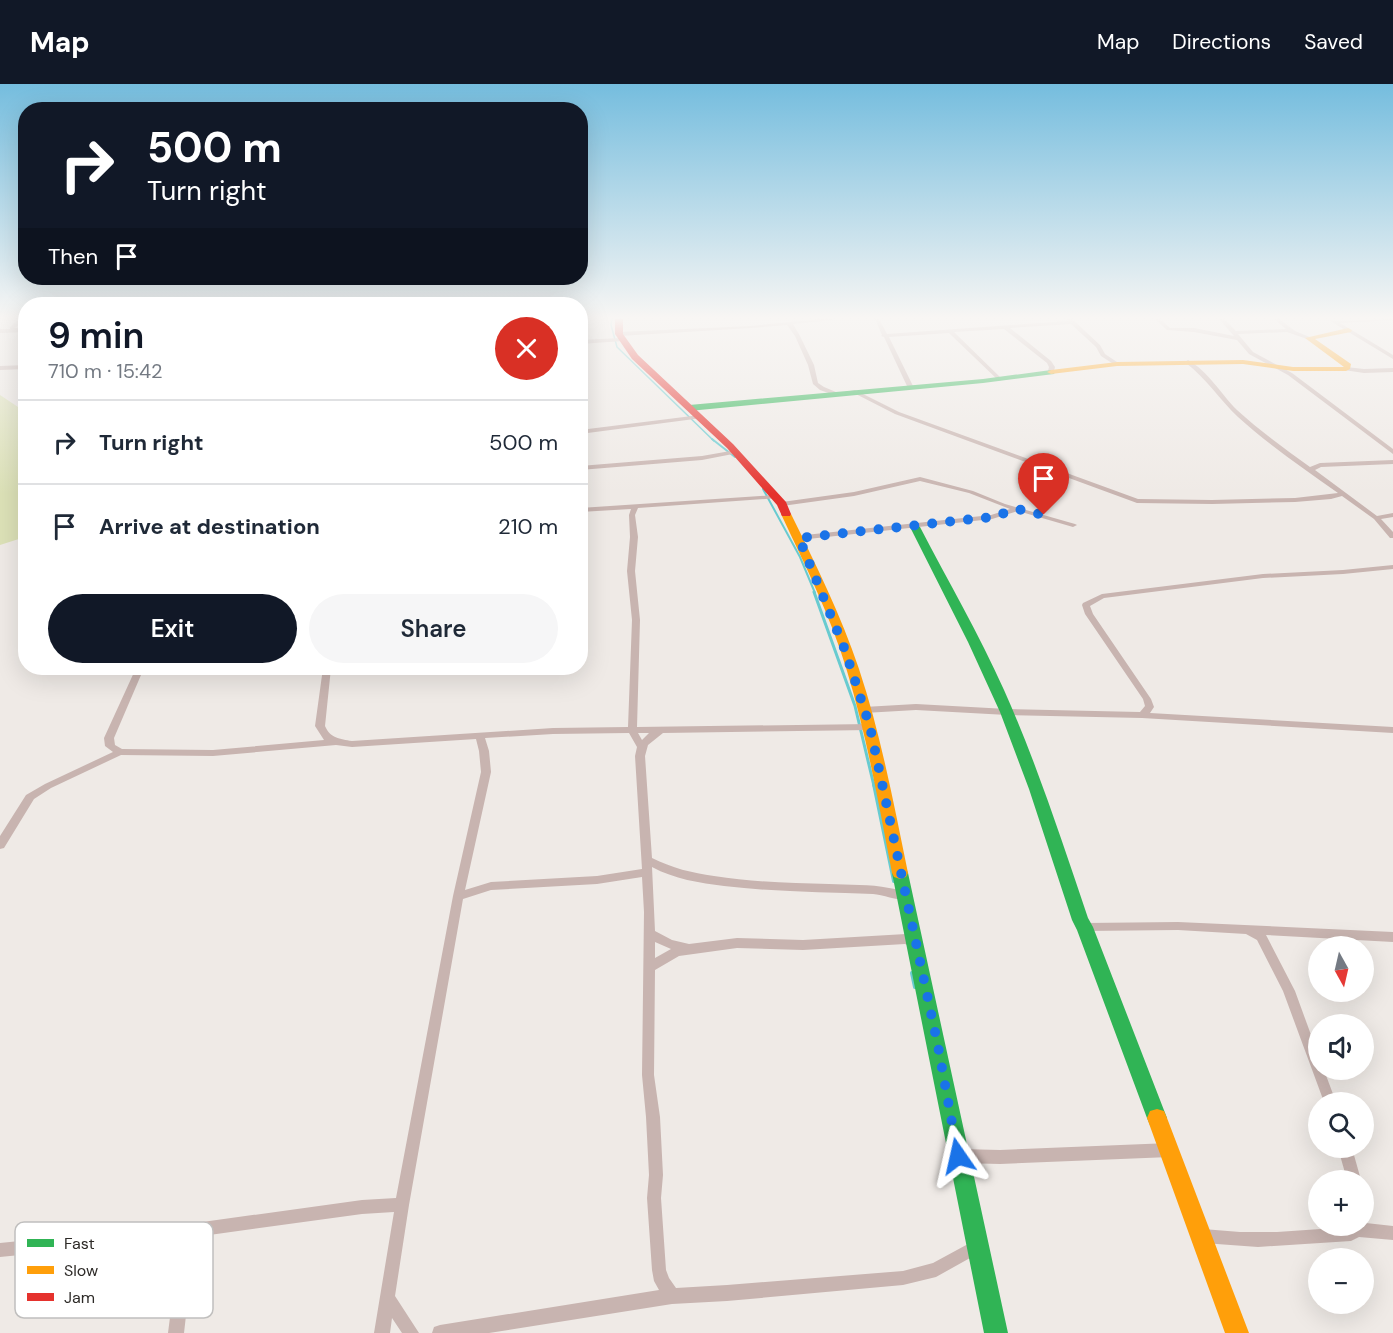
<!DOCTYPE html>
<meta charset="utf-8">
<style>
:root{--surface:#fff;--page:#f6f6f7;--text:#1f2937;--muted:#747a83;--line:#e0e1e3;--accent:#111827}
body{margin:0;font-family:"DM Sans",sans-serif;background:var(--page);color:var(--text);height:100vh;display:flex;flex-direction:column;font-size:22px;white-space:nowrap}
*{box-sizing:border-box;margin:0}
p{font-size:20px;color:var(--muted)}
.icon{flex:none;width:33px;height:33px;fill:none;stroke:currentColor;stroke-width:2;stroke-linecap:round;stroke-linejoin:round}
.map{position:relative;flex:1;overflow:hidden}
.panel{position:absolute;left:18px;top:213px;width:570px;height:378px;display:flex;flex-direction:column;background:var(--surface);border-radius:24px;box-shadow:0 6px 24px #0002}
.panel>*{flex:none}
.hud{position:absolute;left:18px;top:18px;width:570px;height:183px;border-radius:24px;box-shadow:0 6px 24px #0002;background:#111827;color:#fff;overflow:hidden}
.needle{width:39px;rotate:172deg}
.tools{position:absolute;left:1308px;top:852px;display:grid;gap:12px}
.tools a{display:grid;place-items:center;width:66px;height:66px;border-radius:50%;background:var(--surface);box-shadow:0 6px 24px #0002;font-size:30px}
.pin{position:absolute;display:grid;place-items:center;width:51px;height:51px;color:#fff;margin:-62px -26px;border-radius:50% 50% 50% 0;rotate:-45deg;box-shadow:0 0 6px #0007}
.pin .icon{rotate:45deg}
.me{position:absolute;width:66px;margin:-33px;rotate:349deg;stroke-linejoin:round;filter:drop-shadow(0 0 4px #0008)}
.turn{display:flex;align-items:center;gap:21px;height:126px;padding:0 30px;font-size:27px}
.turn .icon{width:78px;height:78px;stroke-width:2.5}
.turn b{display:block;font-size:42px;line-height:51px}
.then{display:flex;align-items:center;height:57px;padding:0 30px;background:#0003;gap:12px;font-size:22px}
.round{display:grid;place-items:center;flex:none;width:63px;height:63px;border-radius:32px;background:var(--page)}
.overview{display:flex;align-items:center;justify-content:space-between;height:102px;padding:0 30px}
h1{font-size:36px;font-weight:600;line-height:45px;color:var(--accent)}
.action{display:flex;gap:12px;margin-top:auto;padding:12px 30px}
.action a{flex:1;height:69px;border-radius:36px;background:var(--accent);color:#fff;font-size:24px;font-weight:600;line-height:69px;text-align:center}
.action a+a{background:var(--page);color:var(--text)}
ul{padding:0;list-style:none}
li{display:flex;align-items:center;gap:18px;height:84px;padding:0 30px;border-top:2px solid var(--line)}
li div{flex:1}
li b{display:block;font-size:22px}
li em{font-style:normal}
header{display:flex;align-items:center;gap:36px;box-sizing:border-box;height:84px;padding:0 30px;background:var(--accent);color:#fff}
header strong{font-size:28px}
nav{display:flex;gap:33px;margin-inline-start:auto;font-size:21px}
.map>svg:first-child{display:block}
.green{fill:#dce1b7}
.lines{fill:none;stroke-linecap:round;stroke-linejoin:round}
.stream-far3{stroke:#68cbd0;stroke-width:1.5}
.stream-far2{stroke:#68cbd0;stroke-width:2}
.stream-far1{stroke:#68cbd0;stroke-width:3}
.stream{stroke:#68cbd0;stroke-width:4}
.street{fill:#c8b4b0;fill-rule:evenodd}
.fast{fill:#30b455;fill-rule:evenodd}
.slow{fill:#ff9f0a;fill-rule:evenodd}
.jam{fill:#e5322d;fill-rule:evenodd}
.route{stroke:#1a73e8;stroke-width:10;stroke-dasharray:0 18}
.key{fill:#fff;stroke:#c0bfbe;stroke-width:1.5}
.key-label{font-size:16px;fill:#2d2a27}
</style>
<header>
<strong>Map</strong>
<nav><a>Map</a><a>Directions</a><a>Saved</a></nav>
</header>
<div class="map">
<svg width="1393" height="1249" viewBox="0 0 1393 1249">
<rect width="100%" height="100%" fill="#efeae6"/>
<path class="green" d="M0 311 18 323 26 339 25 453 0 461Z"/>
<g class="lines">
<path class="stream-far3" d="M612 235 611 241 617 263 714 357"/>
<path class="stream-far2" d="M712 355 735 373
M763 405 800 473 815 509"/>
<path class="stream-far1" d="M814 508 855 622 874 702"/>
<path class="stream" d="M874 700 894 797
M912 889 915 903"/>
<path class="street" d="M19 235H24L15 244 26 245V248L0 249V245H10V243Z
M819 235H834L832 236 793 240 800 252 814 281 818 299 824 303 836 308V310L834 311 820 306 813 300 808 281 795 252 787 241 751 244 619 252 616 250 619 248 751 242Z
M875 235H879L887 250 1068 237 1067 235H1072L1100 261 1105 270 1120 280 1115 281 1101 272 1096 263 1071 240 1010 244 1051 277 1055 283 1054 287 1051 289 1048 287 1049 283 1047 279 1004 245 954 248 1001 294V296L999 297 949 249 889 253 913 302 910 304 907 302 884 253 881 252 882 251Z
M1155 235H1160L1170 244H1194L1234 252 1219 235H1224L1236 247 1286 245 1274 235H1279L1295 247 1312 254 1307 255 1287 248 1238 250 1253 268 1292 289 1393 365V370L1288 291 1249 270 1237 256 1194 248 1167 246Z
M1327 235 1335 237 1393 235V236L1340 239 1393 271V275Z
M621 254 624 256 623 257 580 260V256Z
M1188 276C1208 287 1221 310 1237 326 1260 347 1285 365 1310 383L1320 379 1393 376V380L1321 383 1315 386 1377 432 1393 429V433L1381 435 1393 448V454H1390L1374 435 1342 412 1331 415 1295 418 1212 420 1137 419 895 330 850 307 855 306 899 328 1138 415 1212 416 1295 414 1338 409C1304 385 1269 361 1238 333 1220 316 1206 294 1186 279L1185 278Z
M26 281V285L0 286V282Z
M1346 283 1364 285 1393 284V288L1364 289 1344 286V284Z
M700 331 703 333 702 334 580 350V346Z
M736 366 738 367V369L702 376 580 386V382L702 372Z
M920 393 973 407 1005 420 1075 440 1077 441 1073 443 1018 427 992 435 799 456 795 454 796 452 991 431 1010 425 969 409 920 397 854 412 782 422 779 420 782 418 854 408Z
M776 411 778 412V414L638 424 635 431 638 453 635 487 640 536 637 643 870 640 875 643 870 646 663 649 648 661 645 672 652 774C672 784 692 789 714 792 752 798 791 799 829 800 849 801 870 800 889 804 897 805 905 807 909 813L908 816C900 817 883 811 873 810 824 808 774 808 724 802 700 799 674 795 652 783L655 847 672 856 689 860 737 854 803 856 906 850 918 856 920 859 918 862 914 864 905 860 803 866 737 864 679 872 655 886 654 991 660 1033 663 1091 661 1114 666 1186 669 1194 676 1204 727 1201 903 1187 933 1179 968 1160H979L984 1162 986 1167 984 1172 979 1174H970L936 1193 903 1201 727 1217 672 1220 489 1249H432L434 1243 440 1241 659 1206 654 1197 652 1186 647 1114 649 1091 646 1033 642 991 644 828 642 793 597 800 491 806 463 815 409 1121 395 1212 419 1249H402L392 1234 390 1249H374L394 1128 362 1130 195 1153 184 1249H168L180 1155 0 1173V1159L188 1140 362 1116 396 1114 453 812 481 688 479 667 476 655 352 663 336 661 213 672 121 671 51 704 34 715 4 764 0 765V752L26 711 45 700 113 668 105 662 104 654 136 584H144L114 654 115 661 122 665 213 666 324 656 315 642 323 584H331L325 642C330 654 340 655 352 657L553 644 628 643 632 536 627 487 630 453 629 431 631 425 580 428V424ZM629 649 637 663 635 672 642 785 597 792 491 798 465 806 491 688 489 667 485 654 553 650ZM638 649H649L642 656ZM655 858 671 865 655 874Z
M1393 481V485L1343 490 1263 494 1104 514 1090 522 1093 530 1151 615 1154 623 1150 629 1393 643V649L1142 634 1007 631 916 626 864 629 859 626 864 623 916 620 1007 625 1140 628 1145 622 1143 615 1085 530 1082 521 1083 519 1102 510 1263 490 1343 486Z
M1178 838 1393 848V858L1266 851 1295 907 1318 970V986H1324L1336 1018H1324L1283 907 1257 856 1246 850 1178 846 1085 847 1081 846 1079 843 1081 840 1085 839Z
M1170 1059 1175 1061 1177 1066 1175 1071 1170 1073 1000 1080 960 1079 955 1077 953 1072 955 1067 960 1065 1000 1066Z
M1338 1064H1352L1361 1096H1347Z
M1364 1136 1366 1139 1393 1142V1156L1359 1153 1351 1157 1258 1163 1203 1159 1198 1157 1196 1152 1198 1147 1203 1145 1240 1148H1277L1364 1142Z"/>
<path class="fast" d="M1051 286 1055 288 1054 290 983 299 689 327 685 324 689 321 983 295Z
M915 440 920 443C948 497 979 550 1004 606 1037 680 1062 757 1088 834L1093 843 1167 1034 1164 1041 1157 1043 1150 1041 1147 1034 1077 846 1072 836 1029 705 1000 628 968 558 910 443Z
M900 783 906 785 908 789 1008 1249H984L892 789 894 785Z"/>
<path class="slow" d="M1348 244 1352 246 1351 248 1315 255 1351 280 1350 285 1346 287H1293L1243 280 1117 282 1051 290 1047 288 1051 286 1117 278 1243 276 1293 283H1344L1305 254Z
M786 427 791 430C816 481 841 531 859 585 881 651 894 721 908 789L906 793 900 795 894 793 892 789C879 721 867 653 847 587 831 533 805 481 781 430Z
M1157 1025 1164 1027 1167 1034 1249 1249H1225L1147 1034 1150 1027Z"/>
<path class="jam" d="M615 235H623V250L638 271 733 360 786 418 791 430 790 432H782L777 421 727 364 632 275 615 250Z"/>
</g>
<linearGradient id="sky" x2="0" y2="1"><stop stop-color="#75bdde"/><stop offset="0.57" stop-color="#f8f6f4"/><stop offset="1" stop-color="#f8f6f4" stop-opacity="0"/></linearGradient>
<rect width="1393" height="410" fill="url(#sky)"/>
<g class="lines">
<path class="route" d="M958 1072 938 962 870 643 845 566 799 454 992 433 1017 425 1044 431"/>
</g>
<rect x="15" y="1138" width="198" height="96" rx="9" class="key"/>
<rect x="27" y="1155" width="27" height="8" fill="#30b455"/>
<rect x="27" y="1182" width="27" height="8" fill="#ff9f0a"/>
<rect x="27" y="1209" width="27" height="8" fill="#e5322d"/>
<g class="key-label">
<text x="64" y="1165">Fast</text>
<text x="64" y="1192">Slow</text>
<text x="64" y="1219">Jam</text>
</g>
</svg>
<div class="tools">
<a><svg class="needle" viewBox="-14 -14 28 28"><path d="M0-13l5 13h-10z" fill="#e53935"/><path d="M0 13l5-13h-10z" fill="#747a83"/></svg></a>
<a><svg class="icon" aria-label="sound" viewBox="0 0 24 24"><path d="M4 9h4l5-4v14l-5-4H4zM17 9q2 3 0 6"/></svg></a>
<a><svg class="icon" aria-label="search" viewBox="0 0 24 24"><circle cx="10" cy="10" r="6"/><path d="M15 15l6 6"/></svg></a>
<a>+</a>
<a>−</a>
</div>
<div class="pin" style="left:1044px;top:431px;background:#d93025"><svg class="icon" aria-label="arrive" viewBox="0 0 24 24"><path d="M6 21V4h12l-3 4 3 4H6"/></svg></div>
<svg class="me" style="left:958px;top:1072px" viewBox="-20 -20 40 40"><path d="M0-17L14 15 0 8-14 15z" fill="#1a73e8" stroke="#fff" stroke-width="4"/></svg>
<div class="hud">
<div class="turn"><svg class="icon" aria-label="right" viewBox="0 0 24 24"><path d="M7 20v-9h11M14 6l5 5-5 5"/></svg><div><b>500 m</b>Turn right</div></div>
<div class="then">Then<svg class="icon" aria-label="arrive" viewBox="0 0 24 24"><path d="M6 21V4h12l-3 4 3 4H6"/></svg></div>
</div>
<section class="panel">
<div class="overview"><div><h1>9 min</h1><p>710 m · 15:42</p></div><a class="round" style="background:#d93025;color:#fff"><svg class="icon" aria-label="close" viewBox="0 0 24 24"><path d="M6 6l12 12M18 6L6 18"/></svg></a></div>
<ul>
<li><svg class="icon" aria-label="right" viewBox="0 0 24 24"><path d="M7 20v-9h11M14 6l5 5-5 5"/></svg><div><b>Turn right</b></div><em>500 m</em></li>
<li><svg class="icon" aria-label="arrive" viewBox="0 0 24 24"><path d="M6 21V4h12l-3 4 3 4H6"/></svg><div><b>Arrive at destination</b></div><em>210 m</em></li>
</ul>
<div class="action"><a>Exit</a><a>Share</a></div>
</section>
</div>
